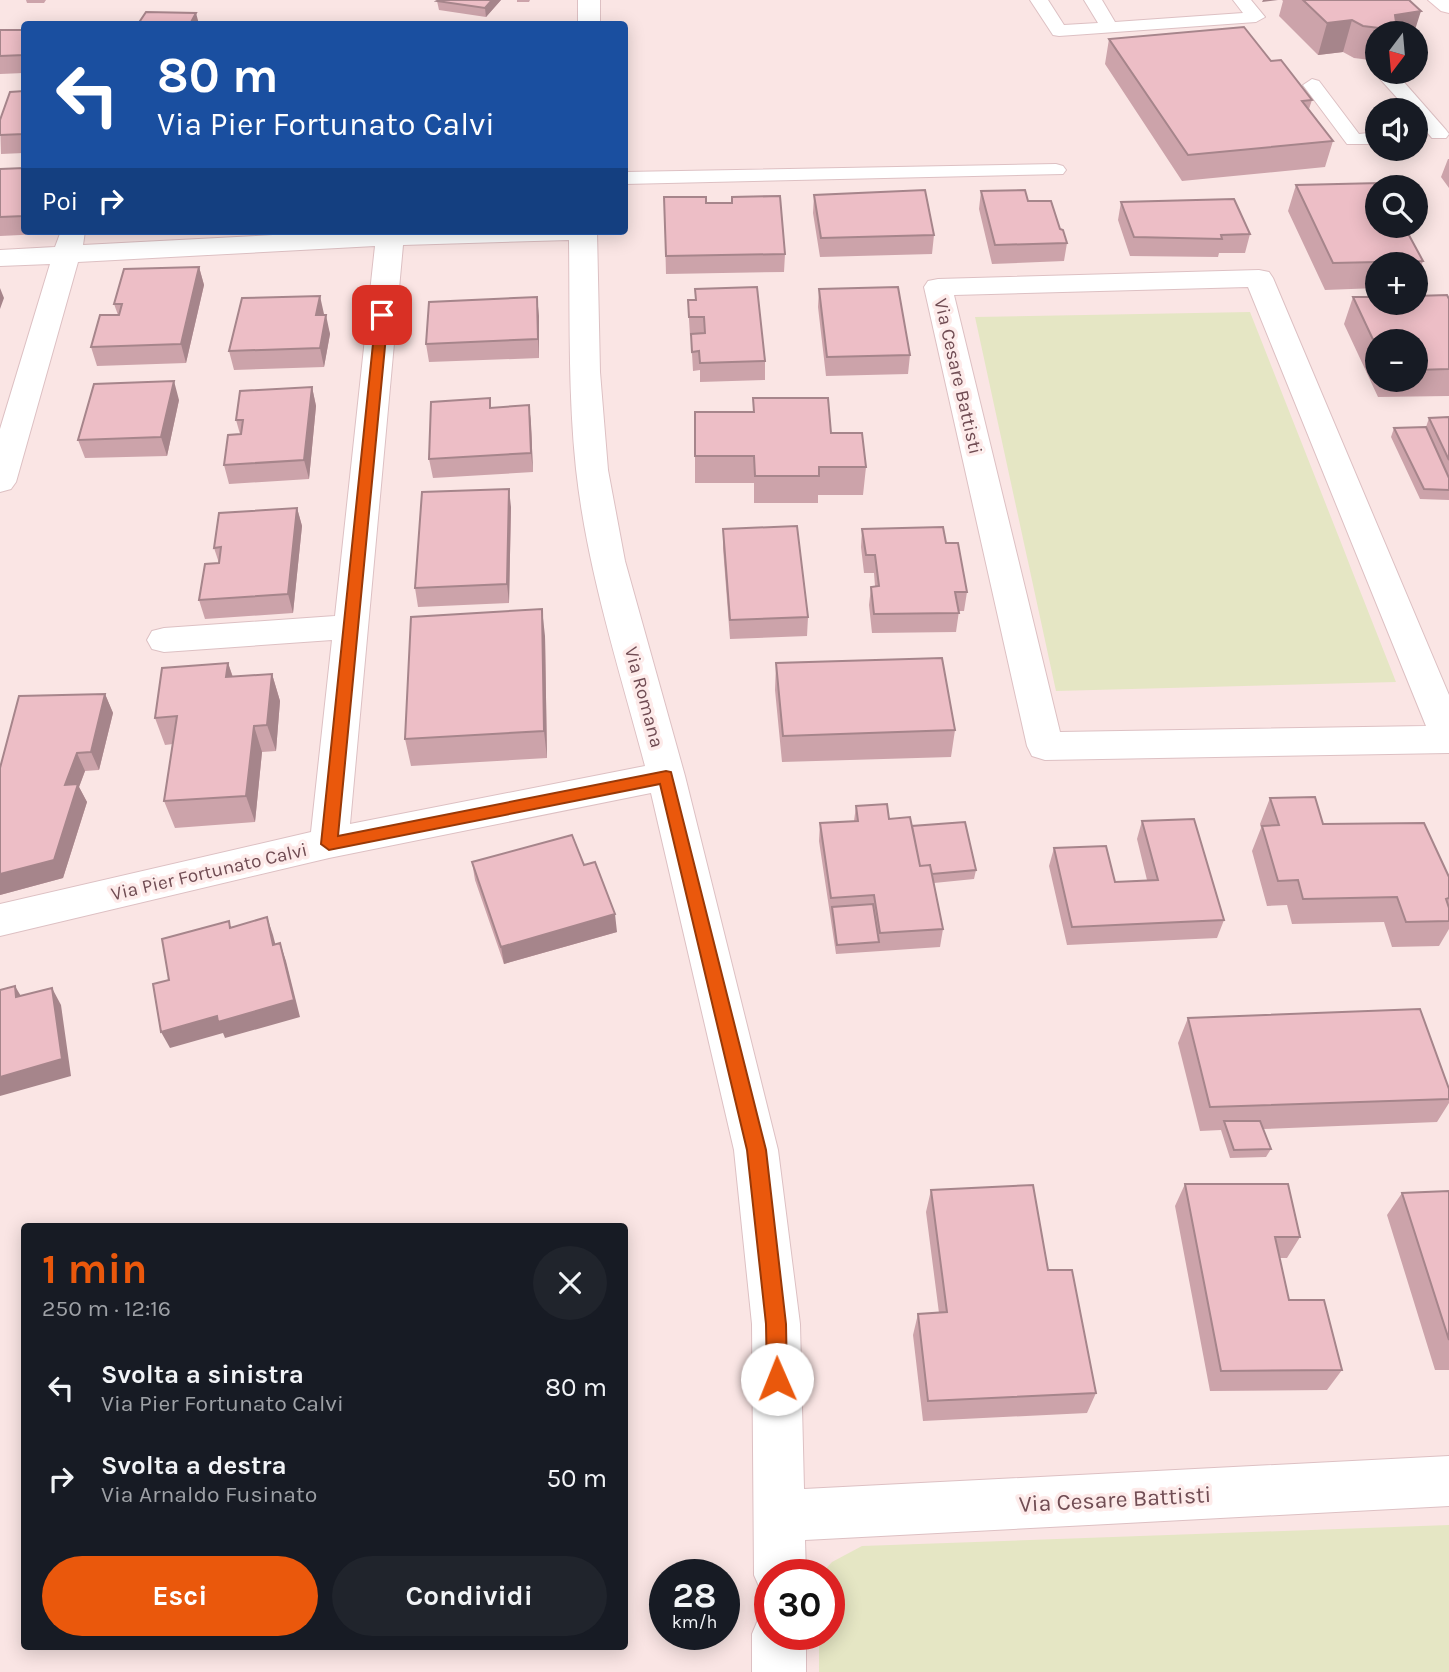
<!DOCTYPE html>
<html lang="it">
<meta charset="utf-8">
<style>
:root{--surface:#171b24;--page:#20242c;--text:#f1f3f6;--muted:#9ea1a6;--accent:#ea580c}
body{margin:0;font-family:Karla,sans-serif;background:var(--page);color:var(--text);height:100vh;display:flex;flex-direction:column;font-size:26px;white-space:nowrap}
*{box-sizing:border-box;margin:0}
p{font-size:23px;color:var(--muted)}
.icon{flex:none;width:38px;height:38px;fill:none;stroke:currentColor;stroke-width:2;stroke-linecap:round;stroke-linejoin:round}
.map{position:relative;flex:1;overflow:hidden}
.panel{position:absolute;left:21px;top:1223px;width:607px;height:427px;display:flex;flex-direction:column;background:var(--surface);border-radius:7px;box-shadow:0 4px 18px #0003}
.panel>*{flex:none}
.hud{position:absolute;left:21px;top:21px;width:607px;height:214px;border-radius:7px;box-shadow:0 4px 18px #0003;background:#1a4fa0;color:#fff;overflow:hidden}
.needle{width:46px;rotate:196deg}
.controls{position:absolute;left:1365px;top:21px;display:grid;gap:14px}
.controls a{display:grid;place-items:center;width:63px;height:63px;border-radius:50%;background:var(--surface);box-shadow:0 4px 18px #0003;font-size:35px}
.speed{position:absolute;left:649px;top:1559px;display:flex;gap:14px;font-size:35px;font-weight:700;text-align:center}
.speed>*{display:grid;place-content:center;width:91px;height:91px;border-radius:50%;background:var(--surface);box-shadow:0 4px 18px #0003;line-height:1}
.speed small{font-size:18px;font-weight:400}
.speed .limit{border:10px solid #d22;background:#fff;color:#111}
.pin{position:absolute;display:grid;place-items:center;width:60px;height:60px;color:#fff;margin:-30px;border-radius:14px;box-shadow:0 4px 10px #0006}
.me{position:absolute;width:77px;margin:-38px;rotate:359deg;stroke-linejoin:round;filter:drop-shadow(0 0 5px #0008)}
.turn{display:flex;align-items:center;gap:24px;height:147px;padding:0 21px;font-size:32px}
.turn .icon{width:91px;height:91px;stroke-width:2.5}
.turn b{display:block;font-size:49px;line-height:60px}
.then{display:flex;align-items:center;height:66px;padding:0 21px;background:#0003;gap:14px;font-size:26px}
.round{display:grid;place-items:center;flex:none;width:74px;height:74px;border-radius:37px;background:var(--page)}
.overview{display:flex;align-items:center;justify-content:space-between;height:119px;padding:0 21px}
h1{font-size:42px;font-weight:700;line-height:52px;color:var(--accent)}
.primary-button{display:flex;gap:14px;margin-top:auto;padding:14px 21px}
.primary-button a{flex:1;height:80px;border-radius:42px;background:var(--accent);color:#fff;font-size:28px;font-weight:700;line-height:80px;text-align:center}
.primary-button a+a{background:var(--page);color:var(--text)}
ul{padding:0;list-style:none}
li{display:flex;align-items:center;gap:21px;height:91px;padding:0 21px}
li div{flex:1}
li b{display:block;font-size:26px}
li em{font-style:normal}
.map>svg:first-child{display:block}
.green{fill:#e5e6c4}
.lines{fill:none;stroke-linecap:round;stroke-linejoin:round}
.service-casing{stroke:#ddc0c3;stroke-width:2}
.minor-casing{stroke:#ddc0c3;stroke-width:2}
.secondary-casing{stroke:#e4c1c4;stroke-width:2}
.service{fill:#fff;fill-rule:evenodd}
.minor{fill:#fff;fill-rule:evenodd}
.secondary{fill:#fff;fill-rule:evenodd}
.wall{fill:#cca3aa;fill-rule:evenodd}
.shaded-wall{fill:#a6858b}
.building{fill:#edbec6;stroke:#a6858b;stroke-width:2}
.route{fill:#ea580c;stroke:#983908;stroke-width:2}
.labels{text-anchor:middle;stroke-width:7;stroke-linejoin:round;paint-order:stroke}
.street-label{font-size:19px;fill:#704c53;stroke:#fdeae9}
.near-street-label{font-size:23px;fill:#704c53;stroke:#fdeae9}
</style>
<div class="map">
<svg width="1449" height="1672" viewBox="0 0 1449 1672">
<rect width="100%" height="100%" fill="#fae5e4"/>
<path class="green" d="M1250 312 1396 682 1056 691 975 317Z
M1449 1525V1672H819V1635L830 1634V1575H820L832 1562 862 1546Z"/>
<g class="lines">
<defs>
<path id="service" d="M1030 0H1048L1064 25 1098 23 1084 0H1102L1115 22 1243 13 1233 0H1251L1265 17 1256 22 1059 36 1053 35Z
M1381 72H1395L1446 130 1449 134 1446 138H1432L1416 119V110H1408L1381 80 1379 76Z
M1312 79 1319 81 1359 134 1377 132V144H1347L1303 85Z
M1056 164 1063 166 1066 170 1063 174 625 184V172Z"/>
<path id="minor" d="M578 0H600V24H578Z
M61 231H85L83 245 349 231H597L600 372 608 470 625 561 685 776 778 1150 800 1324 804 1489 1449 1456V1506L805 1540 806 1575H770V1597L762 1593 754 1575 752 1324 734 1150 651 793 329 858 0 936V904L311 832 332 640 164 652 152 649 147 640 152 631 164 628 335 616 375 246 78 262 16 482 11 489 0 492V429L50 264 0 266V250L55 247ZM569 240C570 316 568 393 576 469 587 570 619 668 645 766L350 824 403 245Z
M1259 270 1269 272 1273 278 1449 695V753L1045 760 1032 756 1027 746 924 287 928 281 938 279ZM1248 287 1426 726 1060 732 954 295Z
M770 1611V1634H806V1672H752V1634L760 1615Z"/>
<path id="secondary" d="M1428 0H1449V13L1441 11Z"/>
</defs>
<use href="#service" class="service-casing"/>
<use href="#minor" class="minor-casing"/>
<use href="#secondary" class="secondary-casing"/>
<use href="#service" class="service"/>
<use href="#minor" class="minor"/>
<use href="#secondary" class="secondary"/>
</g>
<path class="wall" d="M26 0H46L44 3H27Z
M501 0 486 17 439 10 437 1Z
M517 0H530L529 2H517Z
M1282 0H1409L1414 33H1377V57L1370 60 1354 58 1343 52 1318 55 1279 16 1283 1Z
M0 30H24V73L0 74Z
M1109 39 1271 61 1312 100 1309 109 1333 141 1325 167 1182 181 1105 64Z
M24 91V153L1 154 0 120Z
M1448 159H1449V188L1441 177Z
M24 168V231H42L41 234 0 236V169Z
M1296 185 1423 261 1416 281V264H1377V288L1325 290 1288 211Z
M981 191 1028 201 1060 229 1067 243 1064 261 992 264 979 209Z
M814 195 934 235 932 254 820 257 813 213Z
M664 197 706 203H732L785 254 784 272 666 274Z
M1121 202 1250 234 1245 253H1219L1218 257 1130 256 1118 220Z
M199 267 204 285 186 363 97 366 91 347 118 315 114 304Z
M695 289 765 361V380L700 382V370L693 371 691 336H690L689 319 688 300H695Z
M819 289 910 355 908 374 826 376 818 307Z
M1353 297 1449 299V396L1378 397 1344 324ZM1377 341H1416V380H1377Z
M324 315 330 334 324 367 234 370 229 351Z
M539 316V358L429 362 426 344Z
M312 387 316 406 309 479 229 484 224 465 240 434 236 420Z
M753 398 831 433 866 467 863 495H818V503H754V483H695V456L753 412Z
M179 400 167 456 85 458 78 440Z
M529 405 531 424 533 472 433 478 429 459Z
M1449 417V500L1420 499 1391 437 1394 428 1426 427 1429 418Z
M511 507 509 603 418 607 415 588Z
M297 508 302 526 293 613 205 619 199 600 219 563 214 548Z
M723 529 808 617 807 636 730 639 723 548Z
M862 529 946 543 967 592 964 611H959L956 632 872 633 869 605 871 587 875 586 874 573H864L861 547Z
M545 636 547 758 411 766 405 739Z
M228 663 233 677 272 674 280 701 276 751 262 752 255 822 175 828 164 801 173 744 165 745 155 718Z
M776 663 955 730 951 757 782 762 775 690Z
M105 694 113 713 99 770 85 771 79 787 87 802 63 878 0 895V768Z
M1270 798 1323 824 1449 877V929L1439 946 1392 947 1384 922 1292 924 1287 905 1267 906 1252 851 1261 828 1260 824Z
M856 806 912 826 976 870 974 879 934 883 943 929 940 947 836 954 819 841 820 823 854 821Z
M1142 821 1224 920 1217 938 1067 945 1049 866 1054 848 1115 882 1147 880 1137 839Z
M472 862 584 865 617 932 504 964 475 880Z
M1188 1018 1449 1089V1103L1437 1122 1263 1129 1271 1149 1266 1157 1230 1158 1221 1130 1200 1131 1178 1043Z
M1185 1184 1300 1237 1287 1258H1279L1289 1300 1342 1370 1327 1390 1210 1391 1175 1206Z
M931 1190 1048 1270 1096 1393 1087 1413 923 1421 913 1335 918 1314 939 1313 926 1212Z
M1449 1191V1370H1435L1387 1215 1402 1193Z"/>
<path class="shaded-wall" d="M492 0H501L486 17 485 8Z
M1263 0H1278L1262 2Z
M1421 11 1414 33H1378L1379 28 1395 15Z
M196 13 199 24H190Z
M1352 20 1343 52 1318 55 1327 23Z
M1377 34V57L1370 60Z
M199 267 204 285 186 363 181 344Z
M0 288 4 298 0 309Z
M320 296 324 314 320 334 316 315Z
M537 297 539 316V358L538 339Z
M326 315 330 334 324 367 320 348Z
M174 381 179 400 167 456 161 437Z
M312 387 316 406 309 479 304 460Z
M529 405 531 424 533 472 531 453Z
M509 489 511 507 509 603 507 584Z
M297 508 302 526 293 613 288 594Z
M542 609 545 636 547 758 544 731Z
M228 663 237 690 226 677Z
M272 674 280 701 276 751 267 725Z
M105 694 113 713 99 770 91 752Z
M254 726 262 752 255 822 246 796Z
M77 753 85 771 79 787 87 802 63 878 0 895V874L65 785Z
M615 914 617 932 504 964 501 947Z
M267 917 273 935 280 962 273 945Z
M280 943 286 961 300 1017 225 1038 223 1033 170 1048 161 1032Z
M15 986 25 1003 16 997Z
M52 988 61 1005 71 1076 0 1096V1077Z"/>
<path class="building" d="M439 0H492L485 8 437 1Z
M1303 0H1409L1421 11 1395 15 1396 22 1379 28 1363 26 1352 20 1327 23Z
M146 12 196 13 190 24H138Z
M1244 27 1271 61 1281 60 1312 100 1302 101 1333 141 1188 155 1109 39Z
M0 30H24V55L0 56Z
M24 91V134L0 135V120L10 92Z
M24 168V216L0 217V169Z
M1381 183 1383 187H1377V226H1404L1423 261 1333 263 1296 185Z
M925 190 934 235 821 238 814 195Z
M1025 190 1028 201H1051L1060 229 1063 230 1067 243 995 245 981 191Z
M780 196 785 254 666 256 664 197H706V203H732V197Z
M1234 199 1250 234 1221 235 1222 239 1134 237 1121 202Z
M199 267 181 344 91 347 100 315H119L122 304H114L124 269Z
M757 287 765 361 700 363 699 351 692 352 691 334 705 333 704 317H689L688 300H696L695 289Z
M898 287 910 355 827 357 819 289Z
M1447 295 1449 299V369L1416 370V341H1377V348L1353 297H1377V303H1416V296Z
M320 296 316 315H326L320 348 229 351 242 298Z
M537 297 538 339 426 344 429 302Z
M174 381 161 437 78 440 94 384Z
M312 387 304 460 224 465 228 435 241 434 243 420H236L240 391Z
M490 398V408L529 405 531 453 429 459 431 402Z
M753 398H828L831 433H862L866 467H819V476H755L754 456H695V412H754Z
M1449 417V460L1429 418Z
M1426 427 1449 478V490L1424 489 1394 428Z
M509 489 507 584 415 588 422 492Z
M297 508 288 594 199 600 205 564 219 563 221 547 214 548 219 513Z
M797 526 808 617 730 620 723 529Z
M943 527 946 543H958L967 592H955L959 613 874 614 871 587 879 586 875 555H866L862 529Z
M542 609 544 731 405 739 411 617Z
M942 658 955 730 783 736 776 663Z
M228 663 226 677 272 674 267 725 254 726 246 796 164 801 177 716 155 718 162 668Z
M105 694 91 752 77 753 65 785 78 784 54 860 0 874V768L19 696Z
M1315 797 1323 824 1424 823 1449 877V898L1446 899 1449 908V921L1406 922 1397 897 1303 899 1298 880 1278 881 1262 826 1279 825 1270 798Z
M887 804 889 819 910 817 920 866 930 865 943 929 880 933 874 895 831 898 820 823 858 821 856 806Z
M1194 819 1224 920 1072 927 1054 848 1106 846 1115 882 1158 880 1142 821Z
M965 822 976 870 932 874 930 865 920 866 912 826Z
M572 835 584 865 595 862 615 914 501 947 472 862Z
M873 904 879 942 837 945 832 907Z
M267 917 273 945 280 943 294 1000 218 1022 217 1016 161 1032 153 984 169 980 162 939 229 921 230 928Z
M15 986 16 997 52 988 62 1059 0 1077V990Z
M1420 1009 1449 1089V1099L1210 1107 1188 1018Z
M1224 1121H1260L1271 1149 1234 1150Z
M1185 1184H1288L1300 1237H1275L1289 1300H1324L1342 1370 1221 1371Z
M1033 1185 1048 1270H1072L1096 1393 928 1401 918 1314 947 1312 931 1190Z
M1449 1191V1340L1402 1193Z"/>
<path class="route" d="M382 312 388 315 338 836 666 771 671 772 766 1150 786 1324 787 1379 784 1386 777 1389 770 1386 767 1379 766 1324 747 1150 660 784 329 850 321 844 376 315Z"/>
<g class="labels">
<g class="street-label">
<text transform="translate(959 376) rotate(77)" y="7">Via Cesare Battisti</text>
<text transform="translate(645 697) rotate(75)" y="7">Via Romana</text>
<text transform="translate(209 871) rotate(-13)" y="7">Via Pier Fortunato Calvi</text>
</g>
<g class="near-street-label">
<text transform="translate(1115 1499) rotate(-3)" y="8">Via Cesare Battisti</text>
</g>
</g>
</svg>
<div class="controls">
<a><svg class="needle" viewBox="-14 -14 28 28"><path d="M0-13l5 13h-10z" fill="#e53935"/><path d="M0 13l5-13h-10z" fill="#9ea1a6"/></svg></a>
<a><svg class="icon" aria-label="sound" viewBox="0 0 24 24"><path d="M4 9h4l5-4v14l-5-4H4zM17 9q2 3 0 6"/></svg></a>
<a><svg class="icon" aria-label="search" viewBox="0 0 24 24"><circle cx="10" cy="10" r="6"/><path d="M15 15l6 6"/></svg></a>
<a>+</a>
<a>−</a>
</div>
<div class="speed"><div>28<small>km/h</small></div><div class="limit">30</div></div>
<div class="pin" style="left:382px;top:315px;background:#d93025"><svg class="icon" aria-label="arrive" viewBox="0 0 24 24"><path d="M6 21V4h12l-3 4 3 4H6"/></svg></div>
<svg class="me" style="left:777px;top:1379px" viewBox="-20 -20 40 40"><circle r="19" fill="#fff"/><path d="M0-13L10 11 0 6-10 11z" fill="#ea580c"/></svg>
<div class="hud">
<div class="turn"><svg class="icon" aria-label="left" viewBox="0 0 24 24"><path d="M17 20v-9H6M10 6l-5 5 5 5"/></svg><div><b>80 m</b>Via Pier Fortunato Calvi</div></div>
<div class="then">Poi<svg class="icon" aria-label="right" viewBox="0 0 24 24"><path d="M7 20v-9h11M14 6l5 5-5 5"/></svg></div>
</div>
<section class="panel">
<div class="overview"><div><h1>1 min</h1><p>250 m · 12:16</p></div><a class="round"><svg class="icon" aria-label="close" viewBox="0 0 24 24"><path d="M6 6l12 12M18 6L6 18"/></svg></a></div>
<ul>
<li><svg class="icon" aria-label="left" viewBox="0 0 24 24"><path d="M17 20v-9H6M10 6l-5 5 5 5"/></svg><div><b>Svolta a sinistra</b><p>Via Pier Fortunato Calvi</p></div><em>80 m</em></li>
<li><svg class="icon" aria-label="right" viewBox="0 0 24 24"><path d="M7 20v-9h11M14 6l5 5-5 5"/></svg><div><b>Svolta a destra</b><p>Via Arnaldo Fusinato</p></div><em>50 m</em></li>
</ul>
<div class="primary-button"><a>Esci</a><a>Condividi</a></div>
</section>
</div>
